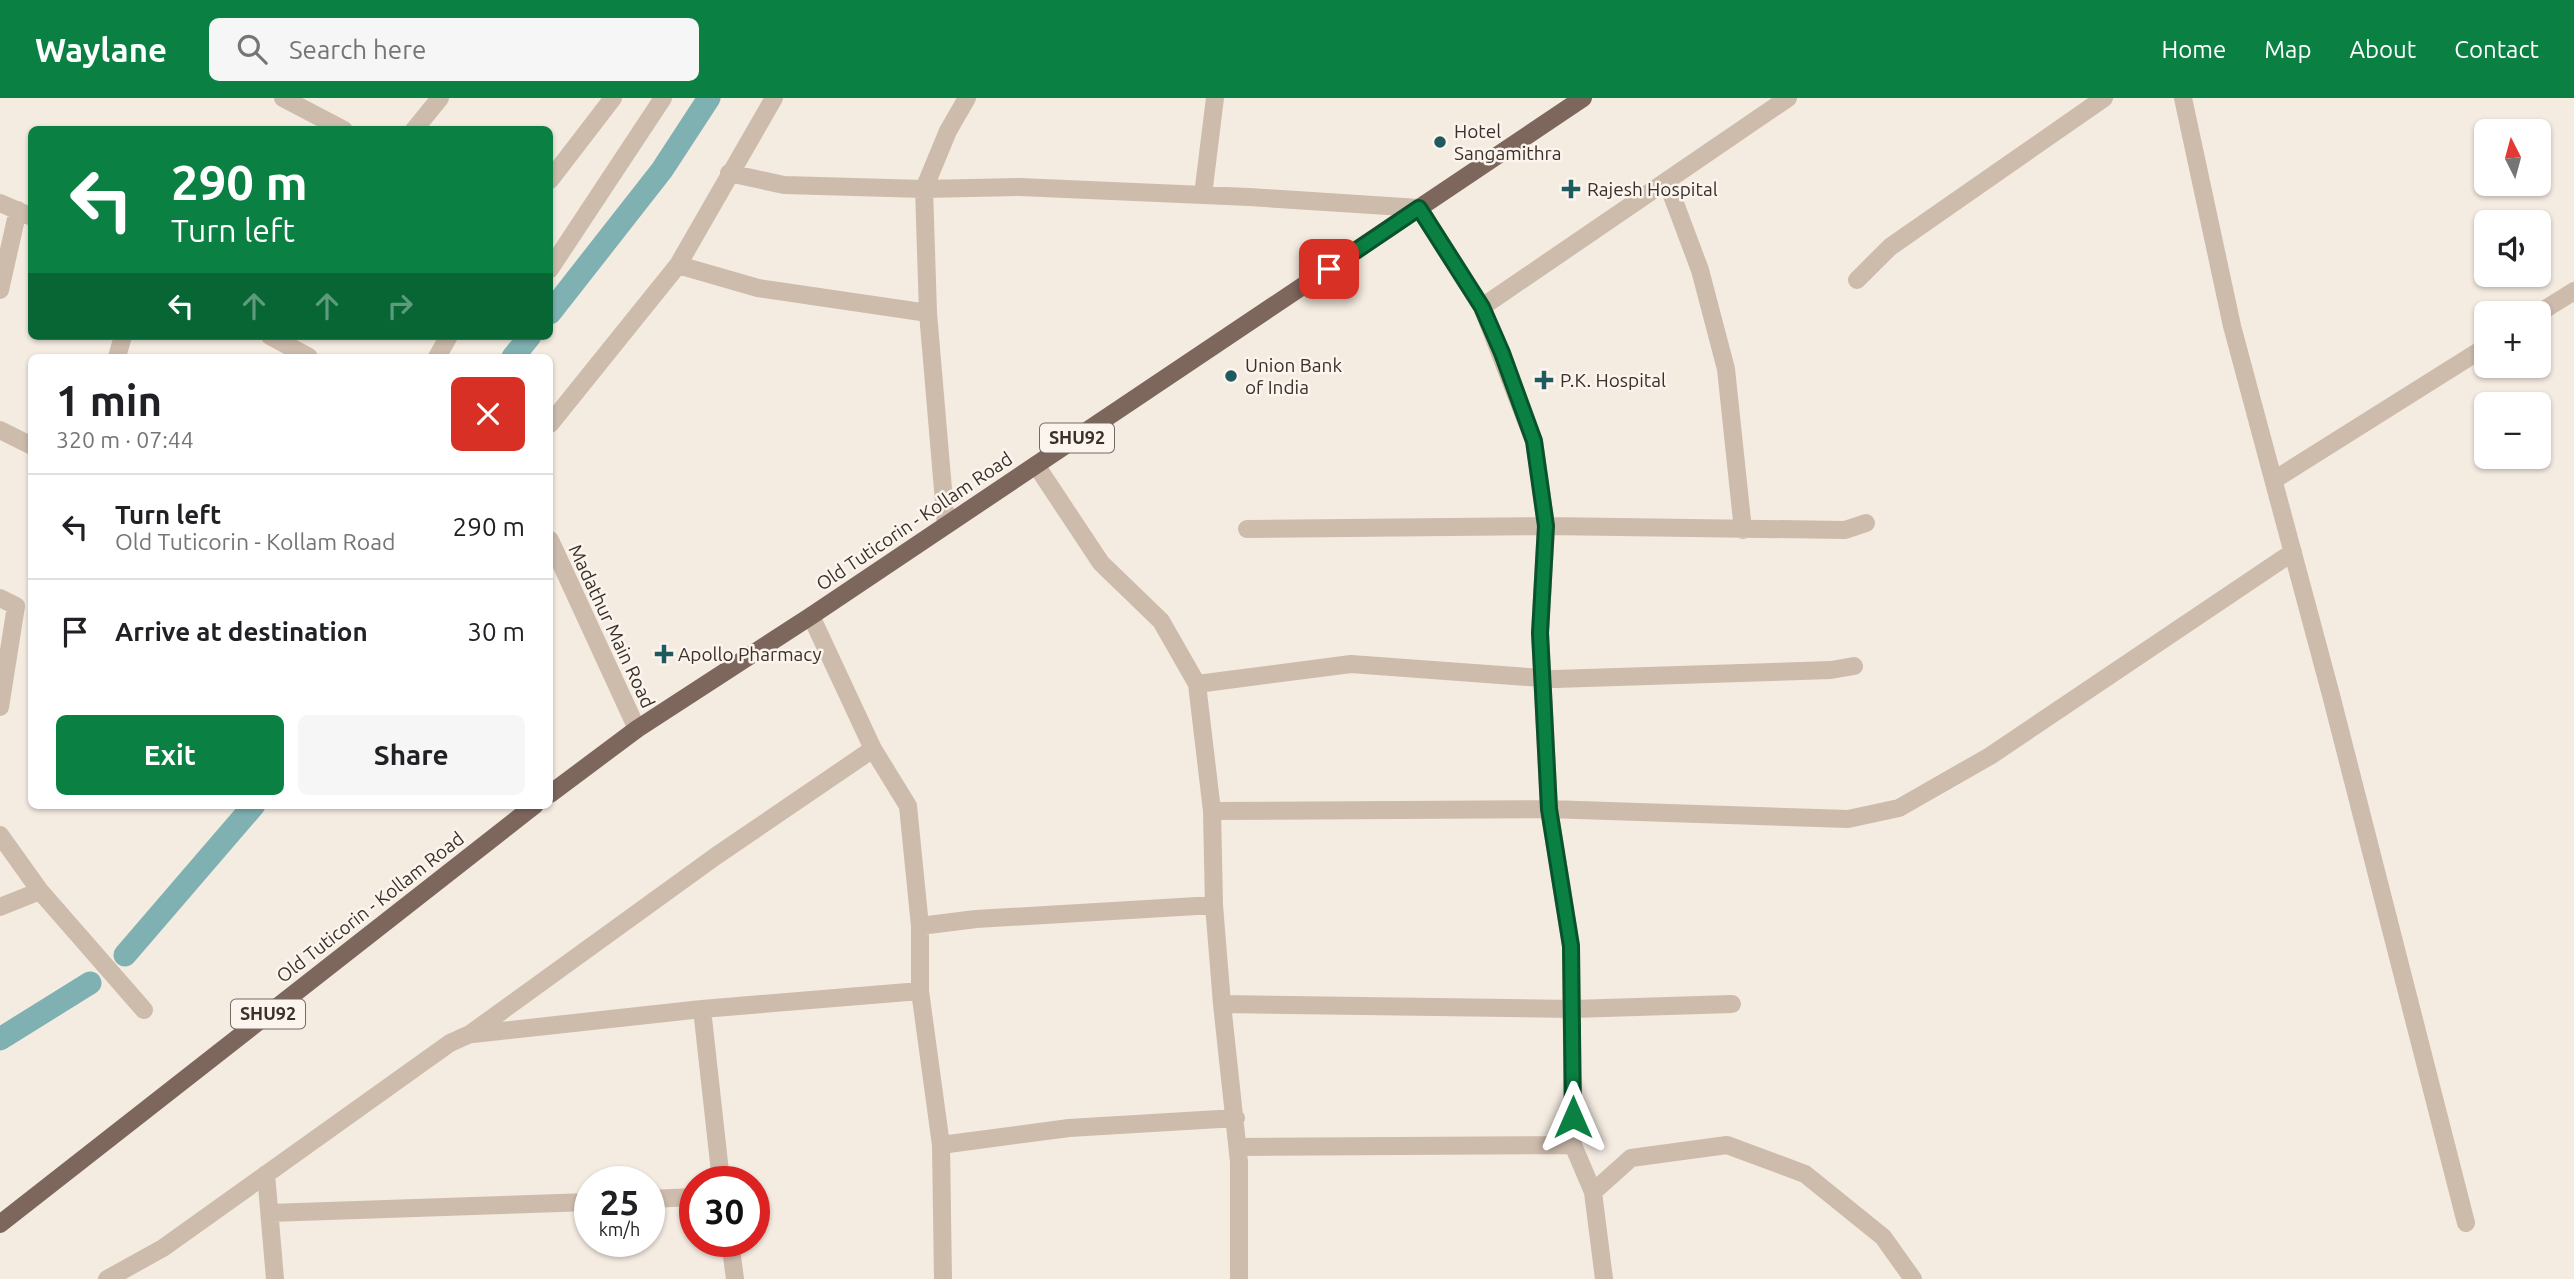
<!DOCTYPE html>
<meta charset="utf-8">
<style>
:root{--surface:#fff;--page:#f6f6f6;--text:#202124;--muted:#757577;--line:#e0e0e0;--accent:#0b8043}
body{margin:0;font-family:Ubuntu,sans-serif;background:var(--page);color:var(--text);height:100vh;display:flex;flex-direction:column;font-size:26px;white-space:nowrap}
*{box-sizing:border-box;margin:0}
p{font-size:23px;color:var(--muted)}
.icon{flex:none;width:38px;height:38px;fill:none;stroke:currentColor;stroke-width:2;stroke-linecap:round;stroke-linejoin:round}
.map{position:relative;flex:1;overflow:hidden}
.drawer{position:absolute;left:28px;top:256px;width:525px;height:455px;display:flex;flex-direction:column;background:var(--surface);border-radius:10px;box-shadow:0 2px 5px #0004}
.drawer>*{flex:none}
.top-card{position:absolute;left:28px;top:28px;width:525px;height:214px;border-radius:10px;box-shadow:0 2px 5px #0004;background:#0b8043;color:#fff;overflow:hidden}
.needle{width:46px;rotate:354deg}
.buttons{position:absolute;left:2474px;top:21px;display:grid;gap:14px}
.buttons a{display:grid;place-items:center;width:77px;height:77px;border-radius:10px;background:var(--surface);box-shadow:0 2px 5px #0004;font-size:35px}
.speed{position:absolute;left:574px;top:1068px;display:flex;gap:14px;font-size:35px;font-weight:700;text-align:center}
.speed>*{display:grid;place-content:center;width:91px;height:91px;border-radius:50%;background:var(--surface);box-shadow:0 2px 5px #0004;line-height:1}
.speed small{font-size:18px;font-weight:400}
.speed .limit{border:10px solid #d22;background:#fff;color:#111}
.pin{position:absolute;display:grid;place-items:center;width:60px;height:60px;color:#fff;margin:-30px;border-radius:14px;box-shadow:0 4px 10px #0006}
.me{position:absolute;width:77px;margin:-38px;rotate:0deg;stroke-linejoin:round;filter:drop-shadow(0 0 5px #0008)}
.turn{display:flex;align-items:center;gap:24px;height:147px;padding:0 28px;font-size:32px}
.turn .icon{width:91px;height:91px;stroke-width:2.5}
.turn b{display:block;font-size:49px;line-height:60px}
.lanes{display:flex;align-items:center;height:66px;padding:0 28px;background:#0003;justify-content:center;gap:35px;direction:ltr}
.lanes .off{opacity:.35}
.round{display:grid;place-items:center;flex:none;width:74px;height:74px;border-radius:10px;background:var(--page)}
.headline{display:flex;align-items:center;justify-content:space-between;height:119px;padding:0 28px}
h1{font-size:42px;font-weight:600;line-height:52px}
.cta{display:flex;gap:14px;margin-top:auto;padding:14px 28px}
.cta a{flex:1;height:80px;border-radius:10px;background:var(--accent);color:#fff;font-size:28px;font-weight:600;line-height:80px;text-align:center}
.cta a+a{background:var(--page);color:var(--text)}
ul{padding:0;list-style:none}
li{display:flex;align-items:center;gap:21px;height:105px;padding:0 28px;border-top:2px solid var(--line)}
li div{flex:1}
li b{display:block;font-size:26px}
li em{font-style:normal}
header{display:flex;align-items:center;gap:42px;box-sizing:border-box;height:98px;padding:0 35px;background:var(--accent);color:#fff}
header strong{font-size:33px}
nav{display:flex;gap:38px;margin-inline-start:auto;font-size:24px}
.search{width:490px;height:63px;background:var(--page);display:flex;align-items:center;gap:18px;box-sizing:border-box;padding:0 24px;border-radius:10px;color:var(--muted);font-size:26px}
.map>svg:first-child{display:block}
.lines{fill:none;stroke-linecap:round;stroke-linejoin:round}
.canal{stroke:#7fb0b2;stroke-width:23}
.minor{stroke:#cdbbac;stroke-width:18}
.major{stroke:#7d675c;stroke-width:18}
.route-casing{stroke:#07532c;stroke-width:18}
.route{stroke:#0b8043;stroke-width:12}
.poi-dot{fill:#1f5a5e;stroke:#fbf5ee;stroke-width:2.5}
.labels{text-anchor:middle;stroke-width:5;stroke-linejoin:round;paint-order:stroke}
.shield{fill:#fbf5ee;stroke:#756b66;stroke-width:2}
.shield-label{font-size:18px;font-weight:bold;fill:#3b302b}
.poi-label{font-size:19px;fill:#3b302b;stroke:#fbf5ee;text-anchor:start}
.street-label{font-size:19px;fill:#3b302b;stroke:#fbf5ee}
</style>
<header>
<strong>Waylane</strong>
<div class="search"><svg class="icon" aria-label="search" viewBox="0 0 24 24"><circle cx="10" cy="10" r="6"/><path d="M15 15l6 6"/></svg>Search here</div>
<nav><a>Home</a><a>Map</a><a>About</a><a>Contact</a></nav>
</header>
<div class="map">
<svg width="2574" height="1181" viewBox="0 0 2574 1181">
<rect width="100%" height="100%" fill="#f4ebe1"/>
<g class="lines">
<path class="canal" d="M550 215 662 72 709 0
M513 259 530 238
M125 857 254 707
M0 941 90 885"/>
<path class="minor" d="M283 0 344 32
M2183 0 2232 228 2331 597 2466 1125
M414 32 440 0
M729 75 784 87 924 91 1020 89 1249 99 1419 110 1482 209 1534 343 1546 428 1540 535 1549 711 1571 848 1573 1047 1593 1094 1604 1181
M550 82 613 0
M1667 84 1700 172 1726 271 1743 432
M1203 97 1215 0
M0 105 32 119
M678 167 758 190 928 215
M550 171 663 0
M1857 182 1890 149 2104 0
M0 192 18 112
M1482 209 1788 0
M2539 215 2574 193
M270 238 309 259
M117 259 123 238
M437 259 449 238
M550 326 678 167 774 0
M0 332 32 348
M1036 367 1101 465 1161 523 1197 586 1212 713 1214 807 1222 906 1239 1064V1181
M2274 382 2487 248
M946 427 928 215 924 91 948 33 967 0
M1247 431 1546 428 1845 432 1866 425
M550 442 637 631
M0 500 16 508 0 609
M1197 586 1351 566 1555 581 1831 572 1854 568
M873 651 908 708 920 828V893L941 1047 943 1181
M1212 713 1549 711 1848 721 1899 710 1990 658 2293 454
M0 737 40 793 144 912
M0 809 40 793
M920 828 976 821 1214 807
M1222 906 1573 911 1732 906
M702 911 721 1083
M473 936 702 911 920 893
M941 1047 1069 1030 1236 1020
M1238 1049 1573 1047
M266 1076 275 1181
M1593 1094 1631 1060 1727 1047 1805 1076 1883 1139 1913 1181
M649 1101 695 1099
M270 1115 590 1104
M730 1143 735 1181
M107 1181 163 1150 450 945 470 936 716 758 873 651 811 518"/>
<path class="major" d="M550 696 637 631 811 518 1583 0
M0 1126 535 707"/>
</g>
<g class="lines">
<defs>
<path id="route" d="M1329 171 1419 110 1482 209 1502 255 1534 343 1546 428 1540 535 1549 711 1571 848 1573 1019"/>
</defs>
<use href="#route" class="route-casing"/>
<use href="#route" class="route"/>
</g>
<g class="poi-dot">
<circle cx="1440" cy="44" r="7"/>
<path d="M1567.5 80.5h7v7h7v7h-7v7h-7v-7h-7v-7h7z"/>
<circle cx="1231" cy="278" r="7"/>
<path d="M1540.5 271.5h7v7h7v7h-7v7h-7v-7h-7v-7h7z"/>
<path d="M660.5 545.5h7v7h7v7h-7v7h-7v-7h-7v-7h7z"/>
</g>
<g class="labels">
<g class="shield">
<rect x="1040" y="325.5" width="74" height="29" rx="5"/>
<rect x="231" y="901.5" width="74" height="29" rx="5"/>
</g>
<g class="shield-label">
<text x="1077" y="346">SHU92</text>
<text x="268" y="922">SHU92</text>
</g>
<g class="poi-label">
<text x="1454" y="40">Hotel<tspan x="1454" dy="22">Sangamithra</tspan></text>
<text x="1587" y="98">Rajesh Hospital</text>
<text x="1245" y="274">Union Bank<tspan x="1245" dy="22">of India</tspan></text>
<text x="1560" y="289">P.K. Hospital</text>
<text x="678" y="563">Apollo Pharmacy</text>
</g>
<g class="street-label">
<text transform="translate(914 423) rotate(-34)" y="7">Old Tuticorin - Kollam Road</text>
<text transform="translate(612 528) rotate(65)" y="7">Madathur Main Road</text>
<text transform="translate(370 809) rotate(-38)" y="7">Old Tuticorin - Kollam Road</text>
</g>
</g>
</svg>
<div class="buttons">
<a><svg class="needle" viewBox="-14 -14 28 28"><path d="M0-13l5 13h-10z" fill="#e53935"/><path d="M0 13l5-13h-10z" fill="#757577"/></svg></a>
<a><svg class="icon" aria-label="sound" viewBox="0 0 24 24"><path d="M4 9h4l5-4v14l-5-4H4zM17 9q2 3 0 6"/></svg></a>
<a>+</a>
<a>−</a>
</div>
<div class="speed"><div>25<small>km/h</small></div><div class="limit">30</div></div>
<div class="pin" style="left:1329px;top:171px;background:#d93025"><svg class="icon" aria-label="arrive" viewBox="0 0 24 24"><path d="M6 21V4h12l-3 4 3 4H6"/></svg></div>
<svg class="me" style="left:1573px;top:1019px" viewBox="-20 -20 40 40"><path d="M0-17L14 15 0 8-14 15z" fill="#0b8043" stroke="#fff" stroke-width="4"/></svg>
<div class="top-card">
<div class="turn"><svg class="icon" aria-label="left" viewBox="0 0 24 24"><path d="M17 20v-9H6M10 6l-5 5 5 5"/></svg><div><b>290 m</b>Turn left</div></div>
<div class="lanes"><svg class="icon" aria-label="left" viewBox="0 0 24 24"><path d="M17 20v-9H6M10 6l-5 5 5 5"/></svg><svg class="icon off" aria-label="ahead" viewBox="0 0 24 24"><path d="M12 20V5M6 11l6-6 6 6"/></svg><svg class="icon off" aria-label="ahead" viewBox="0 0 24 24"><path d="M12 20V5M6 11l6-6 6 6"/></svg><svg class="icon off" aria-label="right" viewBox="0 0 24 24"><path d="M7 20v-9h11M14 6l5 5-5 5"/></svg></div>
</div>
<section class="drawer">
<div class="headline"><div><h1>1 min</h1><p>320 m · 07:44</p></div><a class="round" style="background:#d93025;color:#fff"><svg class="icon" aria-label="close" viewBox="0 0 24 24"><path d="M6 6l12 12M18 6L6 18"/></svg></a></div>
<ul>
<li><svg class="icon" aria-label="left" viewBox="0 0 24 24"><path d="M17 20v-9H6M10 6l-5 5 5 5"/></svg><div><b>Turn left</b><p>Old Tuticorin - Kollam Road</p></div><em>290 m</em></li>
<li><svg class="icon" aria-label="arrive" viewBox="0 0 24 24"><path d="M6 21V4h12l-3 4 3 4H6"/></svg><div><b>Arrive at destination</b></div><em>30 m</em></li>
</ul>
<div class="cta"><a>Exit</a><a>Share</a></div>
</section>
</div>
